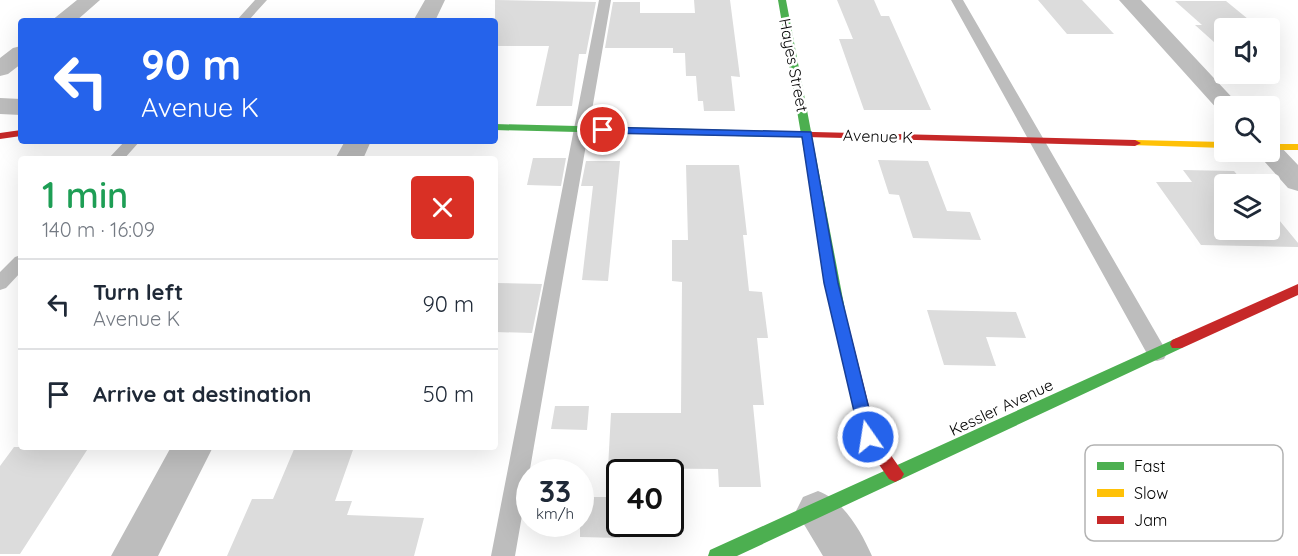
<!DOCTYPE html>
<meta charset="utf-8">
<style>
:root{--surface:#fff;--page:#f6f6f7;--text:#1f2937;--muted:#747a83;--line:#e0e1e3}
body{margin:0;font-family:Quicksand,sans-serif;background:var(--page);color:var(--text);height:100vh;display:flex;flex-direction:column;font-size:22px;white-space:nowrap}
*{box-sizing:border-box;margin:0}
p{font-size:20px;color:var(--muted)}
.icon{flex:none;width:33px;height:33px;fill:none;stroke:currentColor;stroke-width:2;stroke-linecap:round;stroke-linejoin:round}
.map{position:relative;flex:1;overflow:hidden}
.side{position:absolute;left:18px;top:156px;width:480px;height:294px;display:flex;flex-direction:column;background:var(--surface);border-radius:6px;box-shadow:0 6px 24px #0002}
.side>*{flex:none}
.banner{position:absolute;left:18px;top:18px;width:480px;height:126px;border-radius:6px;box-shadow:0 6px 24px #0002;background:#2563eb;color:#fff;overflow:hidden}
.controls{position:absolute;left:1214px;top:18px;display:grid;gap:12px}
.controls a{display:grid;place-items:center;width:66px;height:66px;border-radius:6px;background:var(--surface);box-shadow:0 6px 24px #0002;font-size:30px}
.speed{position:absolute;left:516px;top:459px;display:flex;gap:12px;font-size:30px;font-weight:700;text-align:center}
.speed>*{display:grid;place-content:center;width:78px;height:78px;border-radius:50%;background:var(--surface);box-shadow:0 6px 24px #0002;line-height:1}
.speed small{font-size:15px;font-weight:400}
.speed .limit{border:3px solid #111;border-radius:9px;background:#fff;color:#111}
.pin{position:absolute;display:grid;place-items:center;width:51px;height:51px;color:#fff;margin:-26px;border:3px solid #fff;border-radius:50%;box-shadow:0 2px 6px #0007}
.me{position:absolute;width:66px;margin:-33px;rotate:347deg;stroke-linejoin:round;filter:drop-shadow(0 0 4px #0008)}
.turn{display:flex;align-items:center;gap:21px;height:126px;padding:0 24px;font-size:27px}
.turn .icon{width:78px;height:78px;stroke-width:2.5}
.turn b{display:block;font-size:42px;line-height:51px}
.round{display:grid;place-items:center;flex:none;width:63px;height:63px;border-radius:6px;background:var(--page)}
.overview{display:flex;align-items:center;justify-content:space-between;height:102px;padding:0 24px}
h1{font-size:36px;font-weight:600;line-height:45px;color:#1e9e55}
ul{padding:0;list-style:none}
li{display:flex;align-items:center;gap:18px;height:90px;padding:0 24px;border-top:2px solid var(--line)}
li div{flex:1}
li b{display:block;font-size:22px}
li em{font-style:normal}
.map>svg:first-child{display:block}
.building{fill:#dcdcdc}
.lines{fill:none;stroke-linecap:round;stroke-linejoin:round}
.lane{fill:#bdbdbd;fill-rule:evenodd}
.street{fill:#bdbdbd;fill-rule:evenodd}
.fast{fill:#4caf50;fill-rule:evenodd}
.slow{fill:#ffc107;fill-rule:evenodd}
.jam{fill:#c62828;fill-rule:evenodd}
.route{fill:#2563eb;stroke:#184099;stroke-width:1.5}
.labels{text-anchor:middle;stroke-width:5;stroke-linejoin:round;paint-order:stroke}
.street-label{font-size:16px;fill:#000;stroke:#fff}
.key{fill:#fff;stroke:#b2b2b2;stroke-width:1.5}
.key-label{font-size:16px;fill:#000}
</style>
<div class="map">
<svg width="1298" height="556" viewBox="0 0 1298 556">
<rect width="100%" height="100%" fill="#fff"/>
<path class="building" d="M495 0 596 2 586 54H579L572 106H536L549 46H495Z
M694 0H730L740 77 731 76 735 111H704L703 101H698L696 76H686L685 53H673V48H605L613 2H640V13H695Z
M837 0H874L881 16H889L931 110H864L839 39H853Z
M1038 0H1082L1114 34H1067Z
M1175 1H1226L1259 28H1224V51L1195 25H1202Z
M533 158H566L561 186 527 185Z
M878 160 928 161 947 211 970 212 981 240 913 238 899 195 889 194Z
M586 161H620L608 281 582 280 593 186H581Z
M686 165H739L747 235H743L749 291 762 292 768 338H757L764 405H753L761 487H719L718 469 608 468 611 413H681L682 282 672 281V240H688Z
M1183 170 1234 171 1245 184H1224V230H1269L1270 209 1298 243V247L1201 245 1156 182H1192Z
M495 283 542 284 532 333 495 332Z
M927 310 1016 312 1026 338 986 337 996 366 944 365Z
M555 406H589L587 430 551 429Z
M14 447H89L20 554H0V466Z
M295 447H354L335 501H352L347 515 424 518 414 556H227L252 499H273Z
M580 497H620V538L580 537Z"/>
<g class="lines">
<path class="lane" d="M255 0H267L248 21H236Z
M599 0H611L515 556H491Z
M951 0H963L1164 347 1167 353 1164 359 1157 361 1150 359Z
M125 141H140L124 159H108Z
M21 255V272L6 288 0 290V272L15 257Z"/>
<path class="street" d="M77 0H100L76 21H51Z
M425 0H445L435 21H413Z
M1119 0H1141L1240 106H1224V113L1219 111Z
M21 46V64L8 74 0 76V58L13 48Z
M0 98 21 99V115L0 114Z
M345 141H371L363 159H335Z
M1269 143 1279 145 1298 165V191L1288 188 1256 152H1269Z
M171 447H213L158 556H111Z
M818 491C843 500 861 531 872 556H823L796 511 803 497Z"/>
<path class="fast" d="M778 0H786L846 315 844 319H834L832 315Z
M495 124 773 131 778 134 773 137 495 130Z
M1177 338 1182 340 1184 344 1182 348 737 556H708L710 550Z"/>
<path class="slow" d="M1135 140 1224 142V148L1131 145V141Z
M1269 144H1298V150H1269Z"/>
<path class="jam" d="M21 130V136L0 139V133Z
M773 131 1135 140 1141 143 1135 146 769 136 768 134Z
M1298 284V295L1182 348H1172L1170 344 1172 340Z
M839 310 844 311 846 315 876 434 904 474 901 479 895 482 889 479 860 437 832 315 834 311Z"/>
</g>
<path class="route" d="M599 127 811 132 838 283 876 437 874 442 868 444 862 442 860 437 824 283 802 137 603 133 599 132Z"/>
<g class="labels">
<g class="street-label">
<text transform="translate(794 65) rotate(79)" y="6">Hayes Street</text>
<text transform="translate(878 136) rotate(2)" y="6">Avenue K</text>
<text transform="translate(1001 407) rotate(-25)" y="6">Kessler Avenue</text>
</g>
</g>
<rect x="1085" y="445" width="198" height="96" rx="9" class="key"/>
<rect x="1097" y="462" width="27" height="8" fill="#4caf50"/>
<rect x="1097" y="489" width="27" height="8" fill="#ffc107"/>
<rect x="1097" y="516" width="27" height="8" fill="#c62828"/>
<g class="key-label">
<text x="1134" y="472">Fast</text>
<text x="1134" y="499">Slow</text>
<text x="1134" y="526">Jam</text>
</g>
</svg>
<div class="controls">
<a><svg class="icon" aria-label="sound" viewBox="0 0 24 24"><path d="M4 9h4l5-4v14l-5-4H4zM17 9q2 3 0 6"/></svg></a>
<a><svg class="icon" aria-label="search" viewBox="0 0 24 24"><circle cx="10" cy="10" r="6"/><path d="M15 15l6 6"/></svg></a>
<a><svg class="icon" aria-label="layers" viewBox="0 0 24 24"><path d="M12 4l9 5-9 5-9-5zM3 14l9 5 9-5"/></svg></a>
</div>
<div class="speed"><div>33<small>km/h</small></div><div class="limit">40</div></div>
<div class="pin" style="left:603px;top:130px;background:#d93025"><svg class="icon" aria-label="arrive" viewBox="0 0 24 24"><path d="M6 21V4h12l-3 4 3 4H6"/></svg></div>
<svg class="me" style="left:868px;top:437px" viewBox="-20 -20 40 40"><circle r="17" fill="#2563eb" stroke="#fff" stroke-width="3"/><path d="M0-11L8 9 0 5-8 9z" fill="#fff"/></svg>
<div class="banner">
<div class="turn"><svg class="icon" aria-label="left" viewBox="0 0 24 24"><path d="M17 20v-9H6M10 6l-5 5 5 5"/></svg><div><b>90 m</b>Avenue K</div></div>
</div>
<section class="side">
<div class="overview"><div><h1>1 min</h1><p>140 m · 16:09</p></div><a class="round" style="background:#d93025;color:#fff"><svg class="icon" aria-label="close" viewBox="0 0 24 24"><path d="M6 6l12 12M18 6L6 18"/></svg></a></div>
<ul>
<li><svg class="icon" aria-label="left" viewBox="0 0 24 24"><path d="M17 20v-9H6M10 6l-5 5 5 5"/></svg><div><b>Turn left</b><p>Avenue K</p></div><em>90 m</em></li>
<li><svg class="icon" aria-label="arrive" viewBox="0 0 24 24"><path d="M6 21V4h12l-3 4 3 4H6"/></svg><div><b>Arrive at destination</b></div><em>50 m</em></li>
</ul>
</section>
</div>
